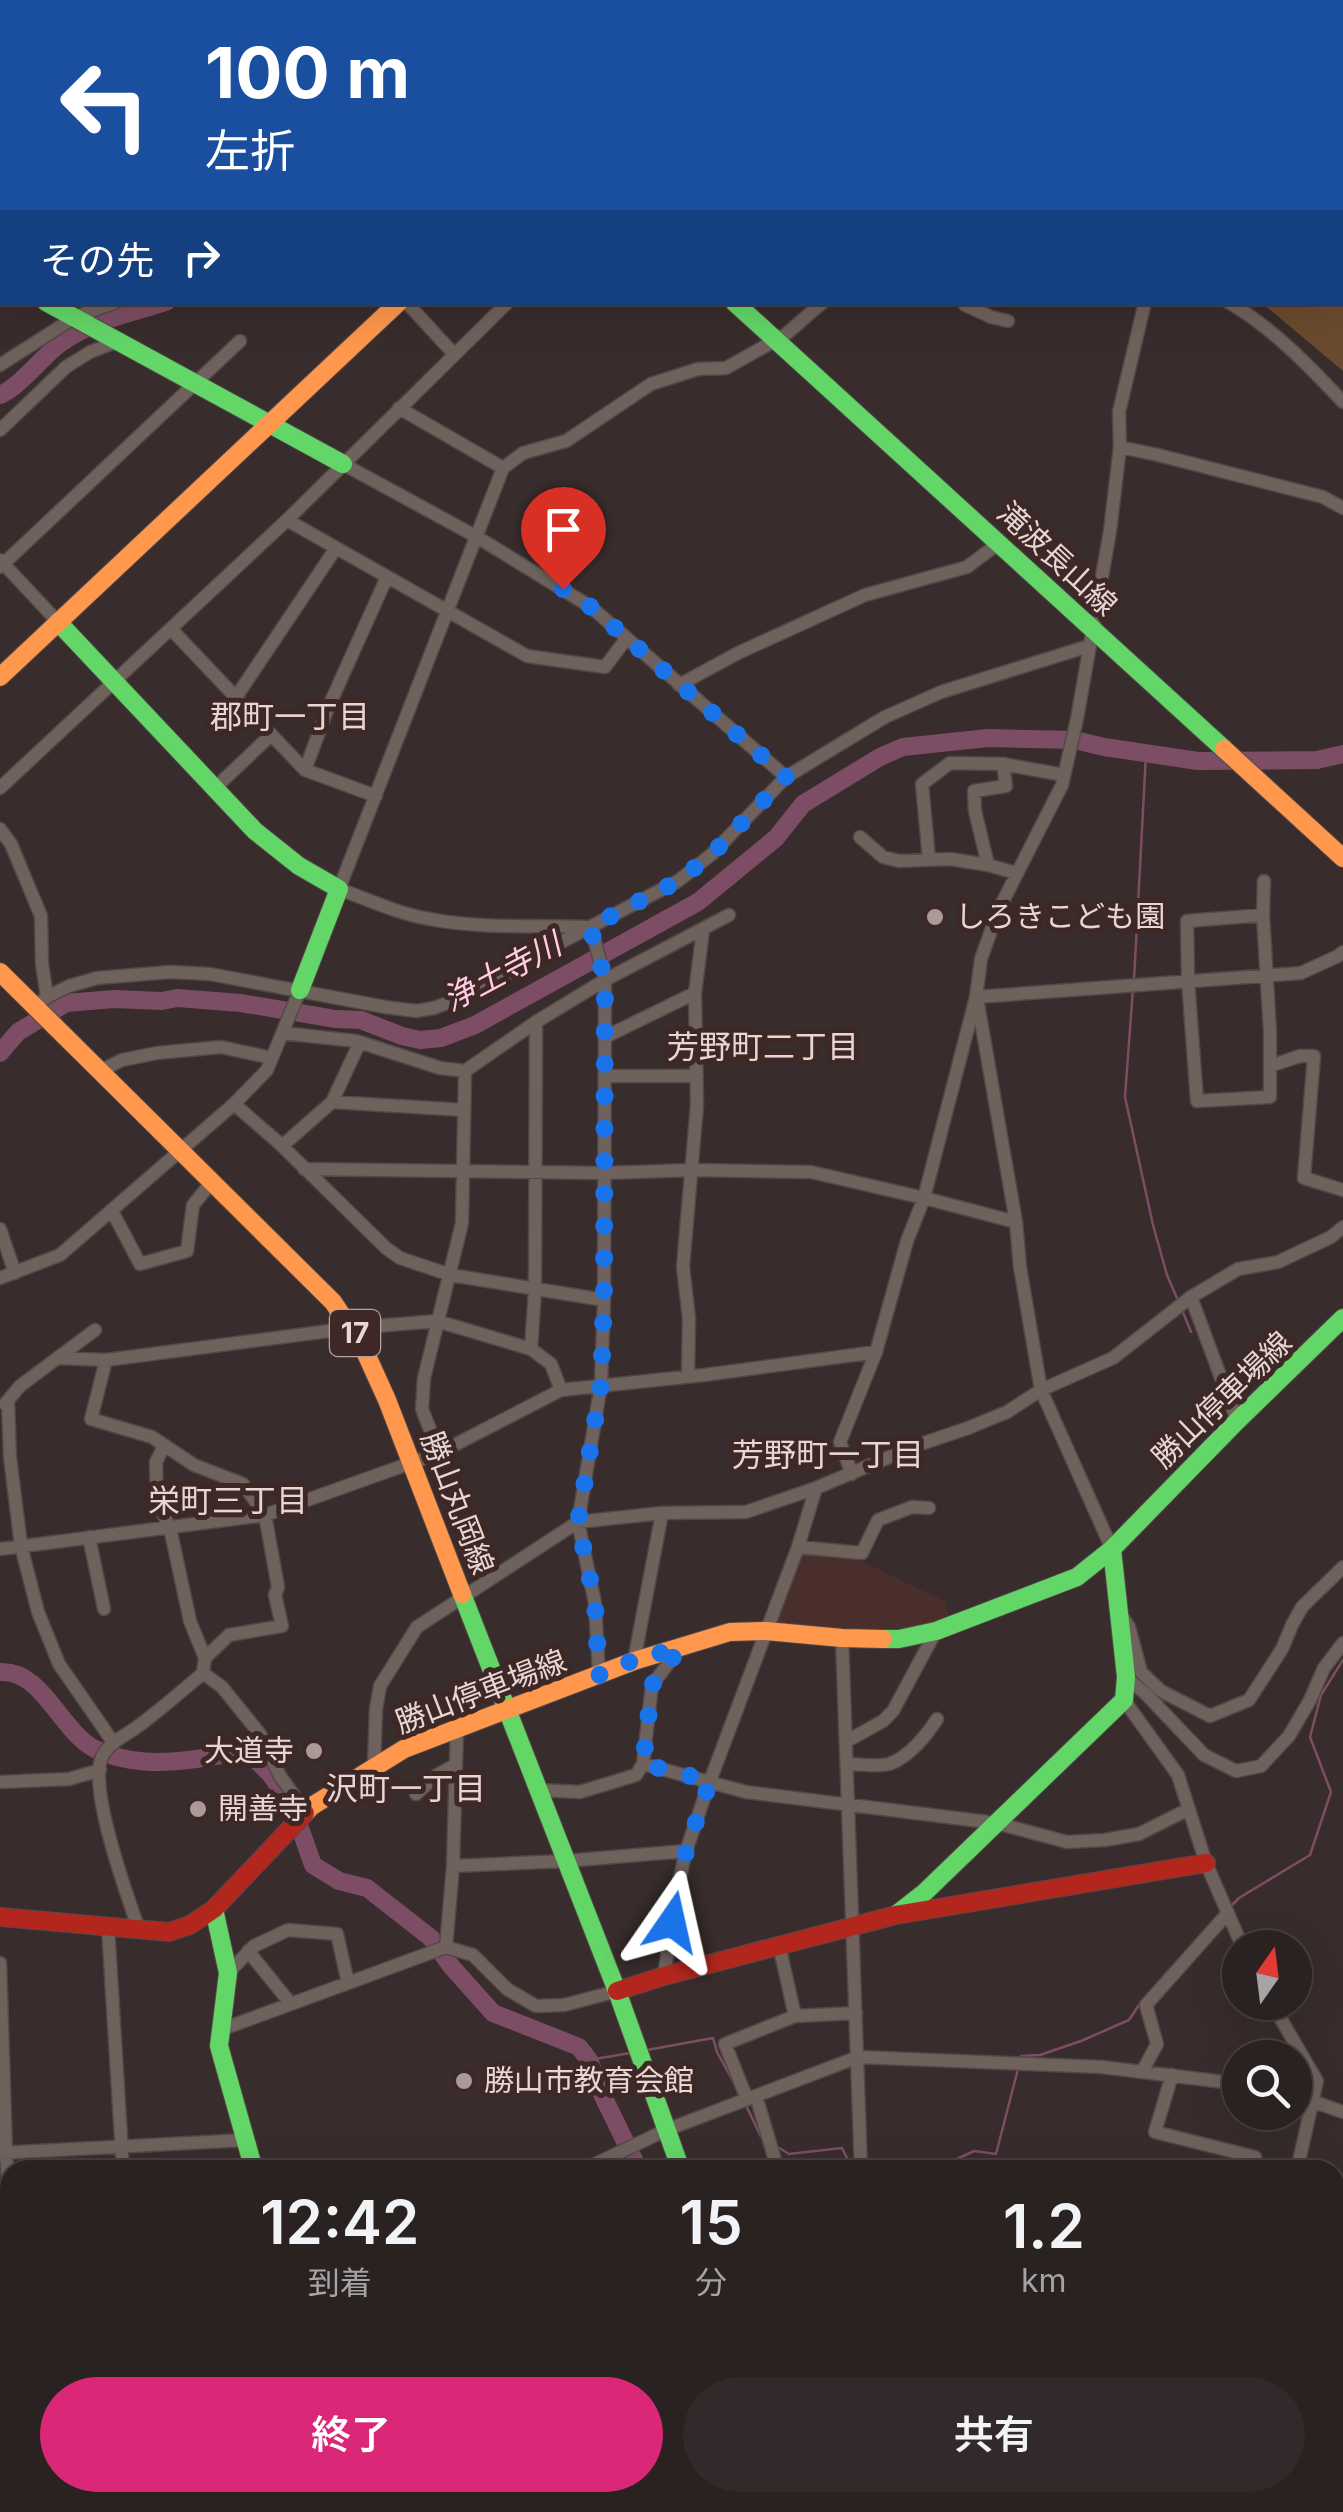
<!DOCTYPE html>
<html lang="ja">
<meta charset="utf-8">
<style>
:root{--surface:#2a2121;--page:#32292a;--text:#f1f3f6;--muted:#a5a3a5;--line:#463e3f;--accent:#db2777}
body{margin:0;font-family:Inter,"Noto Sans JP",sans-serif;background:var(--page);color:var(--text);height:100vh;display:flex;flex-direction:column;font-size:38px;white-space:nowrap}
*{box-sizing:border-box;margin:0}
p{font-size:32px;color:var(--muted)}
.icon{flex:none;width:55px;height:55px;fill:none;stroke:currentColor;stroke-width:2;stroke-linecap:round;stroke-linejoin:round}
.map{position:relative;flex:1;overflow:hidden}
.sheet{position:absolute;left:0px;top:2160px;width:1345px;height:352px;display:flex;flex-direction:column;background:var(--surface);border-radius:30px 30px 0 0;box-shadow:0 10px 40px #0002,0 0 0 2px var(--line)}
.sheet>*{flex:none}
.hud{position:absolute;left:0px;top:0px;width:1345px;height:305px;box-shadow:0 10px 40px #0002,0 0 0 2px var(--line);background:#1a4fa0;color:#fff;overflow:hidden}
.needle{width:65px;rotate:14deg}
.buttons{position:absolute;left:1222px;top:1930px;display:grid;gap:20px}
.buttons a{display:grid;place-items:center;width:90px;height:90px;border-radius:50%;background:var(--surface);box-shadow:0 10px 40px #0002,0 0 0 2px var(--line);font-size:50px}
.pin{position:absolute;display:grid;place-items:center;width:85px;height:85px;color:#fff;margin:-102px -42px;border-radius:50% 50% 50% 0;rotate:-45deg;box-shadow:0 0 10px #0007}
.pin .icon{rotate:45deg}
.me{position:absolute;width:110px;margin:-55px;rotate:11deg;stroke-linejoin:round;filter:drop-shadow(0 0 8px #0008)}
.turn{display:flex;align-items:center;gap:35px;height:210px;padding:0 40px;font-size:45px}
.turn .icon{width:130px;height:130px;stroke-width:2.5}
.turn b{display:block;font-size:70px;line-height:85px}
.then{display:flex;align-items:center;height:95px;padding:0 40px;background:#0003;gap:20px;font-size:38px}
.eta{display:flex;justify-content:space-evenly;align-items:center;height:170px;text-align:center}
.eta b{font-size:60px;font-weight:600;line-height:70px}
.action{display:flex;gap:20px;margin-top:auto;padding:20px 40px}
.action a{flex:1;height:115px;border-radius:60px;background:var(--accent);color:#fff;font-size:40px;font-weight:600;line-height:115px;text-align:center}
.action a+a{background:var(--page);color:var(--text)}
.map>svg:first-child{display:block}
.built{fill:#492e2b}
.green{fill:#6b4b2f}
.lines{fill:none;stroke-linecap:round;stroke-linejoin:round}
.stream{stroke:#7c4d64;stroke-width:2.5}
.river{stroke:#7c4d64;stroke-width:18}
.street-casing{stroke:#534848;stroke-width:15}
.fast-casing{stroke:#534848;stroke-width:20}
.slow-casing{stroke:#534848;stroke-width:20}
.jam-casing{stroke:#534848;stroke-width:20}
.street{stroke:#6f625d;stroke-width:12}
.fast{stroke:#63d668;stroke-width:18}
.slow{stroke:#ff974d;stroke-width:18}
.jam{stroke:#b3261e;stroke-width:18}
.route{stroke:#1a73e8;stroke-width:18;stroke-dasharray:0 32.4}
.poi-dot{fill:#a99a99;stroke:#3e2826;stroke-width:4}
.labels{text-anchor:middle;stroke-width:10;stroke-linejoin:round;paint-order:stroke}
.shield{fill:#3e2826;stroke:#b4a2a0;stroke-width:2.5}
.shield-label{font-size:28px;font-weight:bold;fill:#e6d6d4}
.street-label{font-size:30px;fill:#e6d6d4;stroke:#3e2826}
.poi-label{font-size:30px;fill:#e6d6d4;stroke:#3e2826;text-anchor:start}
.neighbourhood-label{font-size:32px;fill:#e6d6d4;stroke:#3e2826}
.water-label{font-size:32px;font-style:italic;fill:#ffcce4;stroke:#3e2826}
</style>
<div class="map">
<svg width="1343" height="2512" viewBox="0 0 1343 2512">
<rect width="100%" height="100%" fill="#382c2c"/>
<path class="built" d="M798 1555 849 1557 859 1560 945 1601 950 1620 891 1633 771 1626Z
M940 2503H1220L1218 2512H945Z"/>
<path class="green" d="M1324 0H1343V371L1262 303 1342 302V2H1323Z"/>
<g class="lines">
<path class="stream" d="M1134 980 1146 754
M1133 988 1125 1097 1153 1225 1167 1275 1179 1303
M1182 1310 1191 1332
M1232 1905 1239 1898 1310 1855 1331 1792 1310 1737 1321 1695 1343 1660
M1146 1996 1164 1976
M647 2050 713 2038 717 2052 734 2083
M1021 2056 1040 2055 1081 2041 1129 2020 1141 2002
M589 2060 630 2053
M745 2103 761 2137
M776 2146 789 2154 842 2148 853 2170
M933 2170 974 2151 996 2154 1018 2069
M0 2437 10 2436
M935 2502 941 2512"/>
<path class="river" d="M1196 2 1201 0
M0 395C21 386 41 357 61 343 91 321 131 313 166 302
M0 1053 18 1032 66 1003 114 999 162 1001 177 998 241 1003 336 1019 361 1020 402 1036 420 1040 441 1038 475 1025 698 902 776 838 803 804 880 757 903 747 988 738 1075 740 1104 747 1198 761 1317 760 1343 754
M0 1672C42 1669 61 1732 95 1749 127 1764 161 1764 196 1759 214 1756 232 1752 251 1755L271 1775 293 1808 313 1865 339 1881 367 1888 431 1938 451 1966 493 2013 579 2047 589 2060 601 2092 639 2170"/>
<defs>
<path id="street" d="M560 0 565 2
M1168 0V2
M520 2 521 0
M0 92 2 93
M0 141 2 137
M0 183 2 185
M406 302 454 354
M963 302 965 305 991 317 1008 321
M1228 302C1272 327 1309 366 1343 402
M0 365 75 317 116 302
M399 408 503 468
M0 430 66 367 90 352 116 342
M1120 447 1158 455 1323 497 1343 508
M343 464 477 537 591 607 786 777
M287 520 527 656 605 667 626 639
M0 560 58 622
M0 567 240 341
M171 629 305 770 376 796
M679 685 738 653 865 595 967 567 999 543
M236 697 336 548
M305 770 328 708 387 577
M0 788 287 520 508 302
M215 788 271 735
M0 829 11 844 41 916 42 964 47 997 44 999
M860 837 883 857 899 861 950 859 988 865 1016 873
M929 859 922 784 950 763 1003 764 1064 775
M988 865 975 811 974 791 1006 786 1003 764
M1263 915 1270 1032V1097L1197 1101 1188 980 1187 921Z
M1263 915 1264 881
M588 927C537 925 479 929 430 919 399 914 369 900 339 889L503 468 523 453 566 441 651 384 698 369 726 368 785 335 823 302
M591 927 605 980 604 1300 601 1385 578 1522 595 1603 599 1675
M47 997 69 986 97 978 170 972 210 974 385 1007 416 1011 434 1008 483 989 529 959 678 881 712 854 786 777 885 717 941 692 1089 646
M976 997 1301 973 1338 956 1343 952
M978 1004 1016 1222 1020 1267 1041 1390 1112 1549
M536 1022 535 1289 531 1349 551 1364 561 1390
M282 1033 356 1041 440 1068 465 1071 536 1022 605 980 729 915
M605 1037 695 993
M1270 1066 1300 1056H1314L1304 1178 1343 1190
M100 1071 122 1060 157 1053 221 1047 272 1058
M605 1076H697
M332 1102 360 1042
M234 1104 279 1143 386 1248 400 1258 451 1275 604 1300
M282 1146 332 1102 464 1110
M304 1169 605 1173 693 1170 811 1172 924 1198 1016 1222
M112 1211 140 1264 187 1251 193 1205 211 1183
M0 1229 15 1273
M0 1278 60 1255 234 1104 267 1070 300 990
M1191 1297 1237 1421
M58 1358 106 1360 352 1328 437 1321 531 1349
M106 1360 91 1419 152 1437 194 1465 243 1484 265 1515 278 1587 275 1595 282 1626 229 1635 205 1658
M688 1376 689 1318 683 1267 697 1105 695 993 703 930
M8 1402 10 1457 21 1546 38 1612 59 1664 113 1742
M5 1404 20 1386 95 1330
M439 1453 422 1409 424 1378 462 1223 465 1071
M852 1474 840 1442 876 1352 907 1241 924 1198 976 997 981 959 998 911 1062 785 1077 719 1110 531 1120 447 1119 412 1145 302
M89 1537 104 1609
M798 1547 862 1553 878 1520 912 1507 929 1508
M0 1549 265 1515 439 1453 561 1390 704 1375 876 1352
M1120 1613 1129 1627 1141 1672 1161 1691 1210 1716 1249 1700 1282 1649 1292 1625 1302 1607 1343 1567
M842 1638 861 2170
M680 1648 652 1685 643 1764 746 1792 996 1823 1067 1842 1105 1840 1139 1834 1189 1809
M634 1661 662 1513
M203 1673 222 1687 260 1734 280 1776 306 1812
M1126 1677 1146 1694 1204 1755 1236 1771 1261 1766 1289 1736 1310 1700 1324 1668 1343 1643
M1124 1700 1178 1775 1206 1863 1243 1948
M847 1741 883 1721 893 1711 936 1631
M848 1764C860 1764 877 1767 889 1764 908 1758 927 1735 937 1719
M374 1767 376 1709 380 1686 417 1627 578 1522 662 1513 746 1512 816 1488 918 1445 968 1428 1007 1412 1041 1390 1113 1358 1191 1297 1238 1269 1278 1262 1331 1237 1343 1227
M0 1782 69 1779 100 1770
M538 1790 580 1792 636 1775 643 1764
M416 1794 437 1775 455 1765
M453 1866 565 1861 686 1851
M108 1927 123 2170
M139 1930C127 1895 88 1788 102 1757 109 1742 125 1736 137 1727 160 1710 182 1691 203 1673L205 1658 190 1621 170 1528 157 1501 156 1462 164 1446
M779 1945 795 2016
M446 1947 453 1866 457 1727
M248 1951 291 2004
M0 1963 6 2153 10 2207
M228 1973 254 1946 288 1930 337 1934 348 1983
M664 1976 676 1895 686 1851 710 1781 798 1547 816 1488
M1271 2002 1317 2081 1297 2170
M220 2030 446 1947 473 1955 507 1989 536 2006 564 2005 617 1991
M1142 2072 1157 2044 1146 2005 1227 1914
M1172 2075 1155 2132 1255 2157
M1295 2095 1343 2112
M756 2096 777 2167
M747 2099 725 2044 795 2016 856 2013
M0 2153 246 2140
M583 2170 666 2130 858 2057 1102 2067 1240 2084
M337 2502 339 2512
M27 2512V2502
M128 2512 129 2502
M270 2512V2502
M452 2512 494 2502
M517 2512V2502
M650 2512V2502
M1221 2512 1223 2502"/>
<path id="fast" d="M200 2 201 0
M717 2 720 0
M0 3 2 4
M46 302 343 464
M734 302 1224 749
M58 622 255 831 299 866 339 889 300 990
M462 1594 617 1991 681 2170
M883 1639H899L936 1631 1077 1577 1112 1549 1237 1421 1343 1318
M214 1909 228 1973 219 2046 254 2170
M897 1914 925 1892 1124 1700 1126 1677 1112 1549
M793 2502 794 2512"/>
<path id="slow" d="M285 0 290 2
M0 677 399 302
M1224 749 1343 858
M0 972 333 1302 363 1347 387 1400 462 1594
M305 1813 312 1806 404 1749 634 1661 730 1632 766 1631 842 1638 883 1639
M0 2451 10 2450
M1335 2461 1343 2463"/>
<path id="jam" d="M257 0 262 2
M0 279 2 280
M0 1917 169 1932 190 1925 214 1909 305 1813
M617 1991 664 1976 896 1915 1206 1863"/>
</defs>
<use href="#street" class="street-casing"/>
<use href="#fast" class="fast-casing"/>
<use href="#slow" class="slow-casing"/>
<use href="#jam" class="jam-casing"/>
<use href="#street" class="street"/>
<use href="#fast" class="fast"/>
<use href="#slow" class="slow"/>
<use href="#jam" class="jam"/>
</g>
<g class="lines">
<path class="route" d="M563 589 591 607 786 777 712 854 678 881 590 927 605 980 604 1300 601 1385 578 1522 595 1603 599 1675 634 1660 680 1648 652 1685 643 1764 710 1781 686 1851 672 1922"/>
</g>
<g class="poi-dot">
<circle cx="935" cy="917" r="10"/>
<circle cx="314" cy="1751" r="10"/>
<circle cx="198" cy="1809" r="10"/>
<circle cx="464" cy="2081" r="10"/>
</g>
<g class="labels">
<rect class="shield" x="330" y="1310" width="50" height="46" rx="8"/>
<g class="shield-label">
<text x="355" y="1343">17</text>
</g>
<g class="street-label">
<text transform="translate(1057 559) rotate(43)" y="10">滝波長山線</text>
<text transform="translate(1222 1400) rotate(-44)" y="10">勝山停車場線</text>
<text transform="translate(457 1503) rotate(69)" y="10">勝山丸岡線</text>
<text transform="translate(481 1692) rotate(-21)" y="10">勝山停車場線</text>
</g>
<g class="poi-label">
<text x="955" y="927">しろきこども園</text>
<text x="294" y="1761" text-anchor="end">大道寺</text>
<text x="218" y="1819">開善寺</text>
<text x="484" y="2091">勝山市教育会館</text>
</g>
<g class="neighbourhood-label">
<text x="290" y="728">郡町一丁目</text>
<text x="763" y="1058">芳野町二丁目</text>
<text x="828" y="1466">芳野町一丁目</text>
<text x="228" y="1512">栄町三丁目</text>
<text x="406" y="1800">沢町一丁目</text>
</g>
<g class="water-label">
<text transform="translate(502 972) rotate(-28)" y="11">浄土寺川</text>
</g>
</g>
</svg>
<div class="buttons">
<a><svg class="needle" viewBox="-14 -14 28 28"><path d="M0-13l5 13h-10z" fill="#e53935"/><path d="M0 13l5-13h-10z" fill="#a5a3a5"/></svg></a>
<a><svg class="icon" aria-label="search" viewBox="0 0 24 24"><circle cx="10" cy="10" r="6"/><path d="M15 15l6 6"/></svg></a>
</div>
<div class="pin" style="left:563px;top:589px;background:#d93025"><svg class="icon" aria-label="arrive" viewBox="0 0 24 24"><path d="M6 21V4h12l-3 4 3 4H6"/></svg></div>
<svg class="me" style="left:672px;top:1922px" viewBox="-20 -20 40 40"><path d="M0-17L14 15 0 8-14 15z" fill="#1a73e8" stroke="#fff" stroke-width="4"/></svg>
<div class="hud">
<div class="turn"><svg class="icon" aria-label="left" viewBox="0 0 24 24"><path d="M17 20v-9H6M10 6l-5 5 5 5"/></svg><div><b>100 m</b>左折</div></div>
<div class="then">その先<svg class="icon" aria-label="right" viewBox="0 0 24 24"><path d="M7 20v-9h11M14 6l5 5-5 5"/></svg></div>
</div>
<section class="sheet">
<div class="eta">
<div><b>12:42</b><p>到着</p></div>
<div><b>15</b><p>分</p></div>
<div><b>1.2</b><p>km</p></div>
</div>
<div class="action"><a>終了</a><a>共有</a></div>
</section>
</div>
